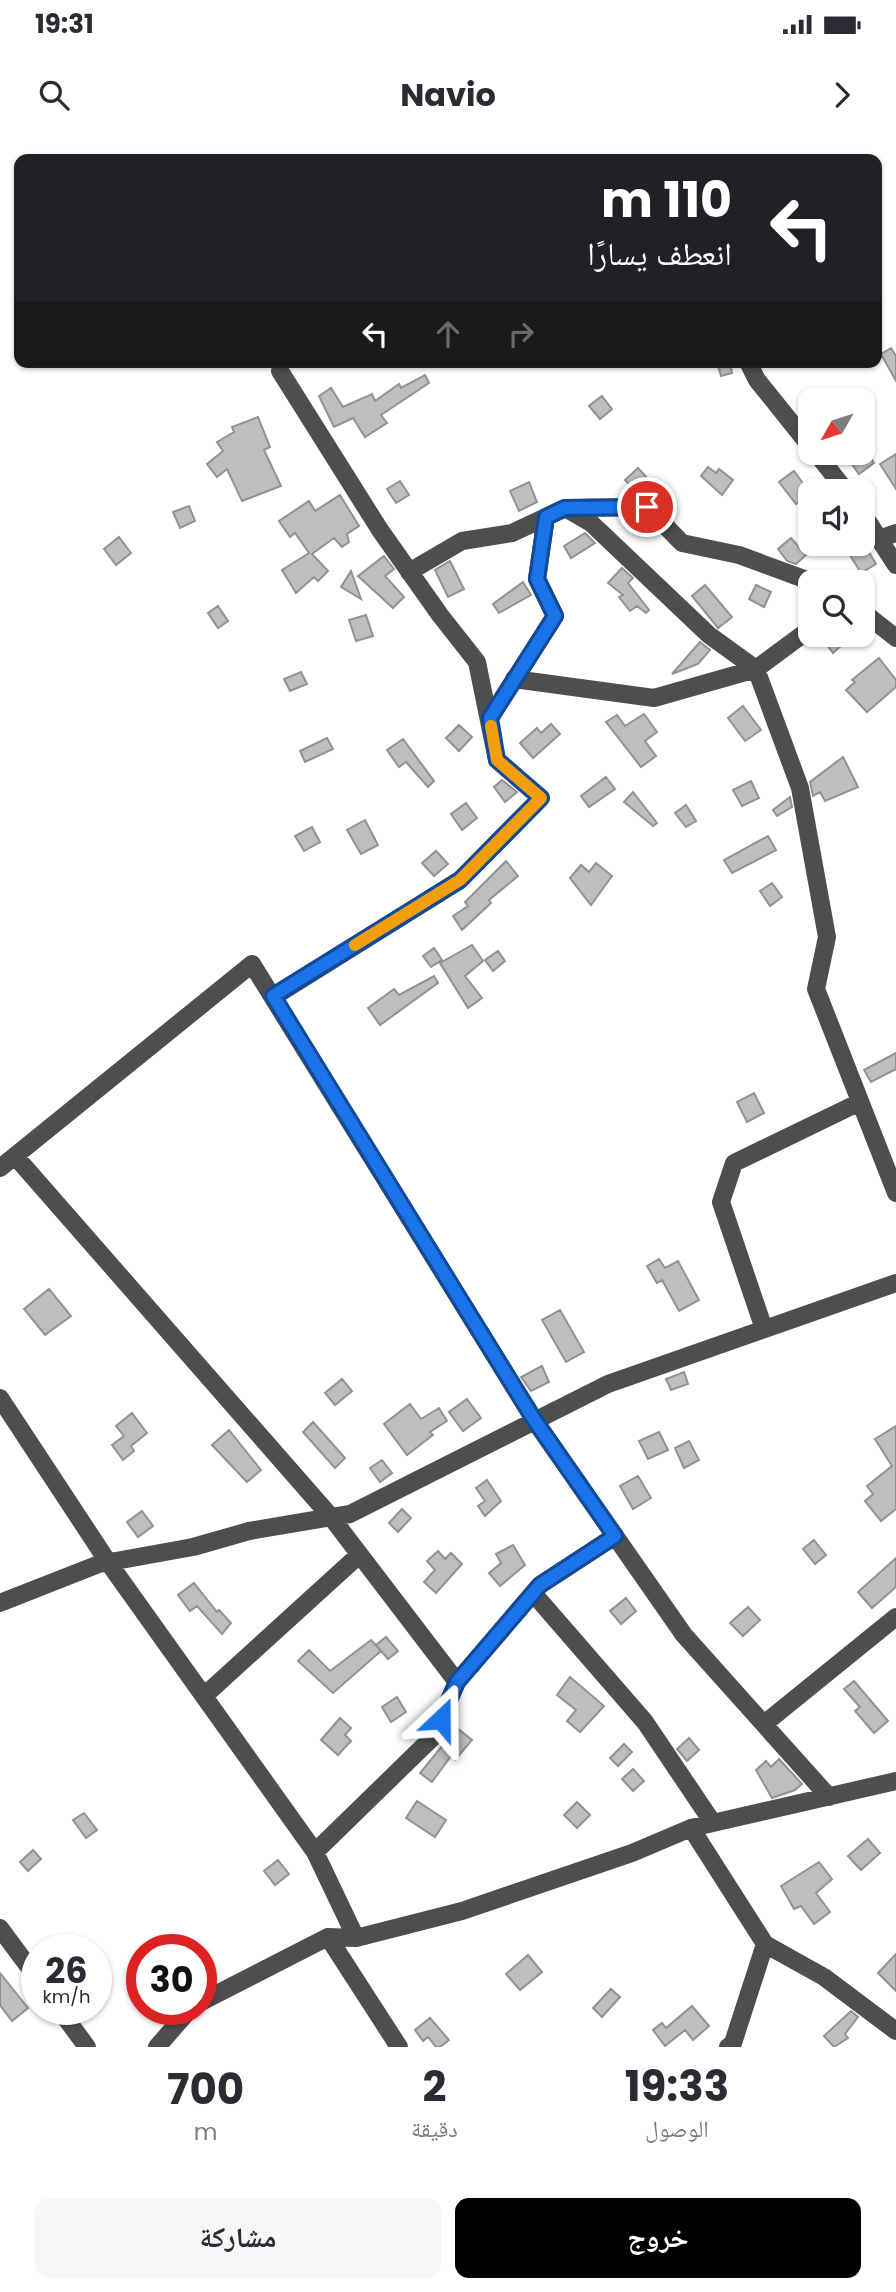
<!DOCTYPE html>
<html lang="ar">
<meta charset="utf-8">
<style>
:root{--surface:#fff;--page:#f7f7f7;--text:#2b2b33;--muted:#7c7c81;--accent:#000}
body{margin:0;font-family:Poppins,"Noto Naskh Arabic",sans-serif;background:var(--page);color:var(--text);direction:rtl;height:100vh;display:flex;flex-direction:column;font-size:26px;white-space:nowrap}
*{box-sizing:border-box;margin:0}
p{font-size:23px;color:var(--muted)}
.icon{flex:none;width:38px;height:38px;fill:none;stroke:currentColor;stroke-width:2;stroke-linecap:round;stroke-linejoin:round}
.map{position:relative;height:1907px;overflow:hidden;direction:ltr}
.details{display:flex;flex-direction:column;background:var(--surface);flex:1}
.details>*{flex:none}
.hud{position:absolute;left:14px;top:14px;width:868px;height:214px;border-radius:14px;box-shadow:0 2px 5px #0004;direction:rtl;background:#202124;color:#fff;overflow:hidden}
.needle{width:46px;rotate:231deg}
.tools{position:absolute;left:798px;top:248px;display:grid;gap:14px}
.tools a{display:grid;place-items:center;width:77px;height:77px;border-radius:14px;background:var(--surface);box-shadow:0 2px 5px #0004;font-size:35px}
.speed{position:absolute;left:21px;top:1794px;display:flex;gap:14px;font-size:35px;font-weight:700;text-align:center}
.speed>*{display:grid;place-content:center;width:91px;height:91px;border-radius:50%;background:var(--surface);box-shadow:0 2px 5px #0004;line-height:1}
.speed small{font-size:18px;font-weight:400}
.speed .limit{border:10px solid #d22;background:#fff;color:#111}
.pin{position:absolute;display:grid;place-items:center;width:60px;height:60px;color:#fff;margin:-30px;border:4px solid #fff;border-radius:50%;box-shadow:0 2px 7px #0007}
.me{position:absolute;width:77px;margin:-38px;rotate:23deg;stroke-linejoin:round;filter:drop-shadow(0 0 5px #0008)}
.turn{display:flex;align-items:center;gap:24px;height:147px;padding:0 35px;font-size:32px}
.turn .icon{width:91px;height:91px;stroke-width:2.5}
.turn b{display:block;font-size:49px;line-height:60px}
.lanes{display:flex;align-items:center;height:66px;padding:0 35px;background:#0003;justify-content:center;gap:35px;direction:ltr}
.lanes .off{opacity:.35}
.eta{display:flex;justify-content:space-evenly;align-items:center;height:119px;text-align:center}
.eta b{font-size:42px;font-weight:700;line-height:49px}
.primary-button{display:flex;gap:14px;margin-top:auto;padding:14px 35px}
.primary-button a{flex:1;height:80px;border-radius:14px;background:var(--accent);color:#fff;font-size:28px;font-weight:700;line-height:80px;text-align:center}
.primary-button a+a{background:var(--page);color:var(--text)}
.status{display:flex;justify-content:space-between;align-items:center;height:49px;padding:0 35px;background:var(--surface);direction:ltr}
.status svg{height:19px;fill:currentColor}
header{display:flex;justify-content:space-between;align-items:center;height:91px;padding:0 35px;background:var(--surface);font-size:32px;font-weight:700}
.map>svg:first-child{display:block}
.building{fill:#bebebe;stroke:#929292;stroke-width:2}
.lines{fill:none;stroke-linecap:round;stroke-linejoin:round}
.minor{stroke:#4e4e4e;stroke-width:18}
.route-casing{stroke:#114b97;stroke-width:18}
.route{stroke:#1a73e8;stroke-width:12}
.slow{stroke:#f59e0b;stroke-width:12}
</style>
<div class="status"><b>19:31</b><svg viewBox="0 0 49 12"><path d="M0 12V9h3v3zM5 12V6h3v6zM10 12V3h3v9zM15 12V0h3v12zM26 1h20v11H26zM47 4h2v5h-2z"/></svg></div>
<header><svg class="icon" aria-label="forward" viewBox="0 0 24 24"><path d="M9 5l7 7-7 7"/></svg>Navio<svg class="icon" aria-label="search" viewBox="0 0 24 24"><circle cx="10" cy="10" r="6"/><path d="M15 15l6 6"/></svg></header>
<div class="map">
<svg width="896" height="1907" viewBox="0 0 896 1907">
<rect width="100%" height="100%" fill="#fff"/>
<path class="building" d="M891 208 896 216V241L881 214Z
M717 222H730L732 233 721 236Z
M425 235 429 243 381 275 387 283 365 297 353 278 334 287 319 256 331 248 343 267 372 254 375 261 399 244 401 248Z
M602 256 612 269 600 279 589 266Z
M258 277 270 307 264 310 281 346 242 361 227 329 217 337 207 324 223 311 217 302 234 292 232 287Z
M866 311 874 323 859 334 851 323Z
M896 314V349L880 324Z
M708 327 716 333 719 329 733 340 722 355 701 336Z
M638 328 649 340 636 352 625 340Z
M794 331 810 353 796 364 779 342Z
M400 341 409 355 396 363 387 349Z
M529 342 537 362 519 371 510 351Z
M340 355 359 386 347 394 349 402 342 407 334 398 312 414 328 431 318 441 314 437 296 453 282 430 309 413 295 393 290 397 279 381 309 361 315 371Z
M189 366 195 381 180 388 173 372Z
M585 393 595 403 571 418 564 406Z
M119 397 131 413 116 425 104 409Z
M791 398 806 415 796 424 787 421 778 409Z
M843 404H864L876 424 861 433Z
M384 416 394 429 385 436 404 457 393 468 358 436Z
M450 421 464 449 448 457 435 430Z
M622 428 633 438 628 443 649 470 646 473 637 466 630 471 619 457 623 455 608 443Z
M351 431 361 459 341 447Z
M523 442 531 455 499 473 493 464Z
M705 445 732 477 718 488 692 456Z
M756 445 771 452 764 467 749 459Z
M218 466 228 481 218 488 208 473Z
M366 475 373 496 356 501 349 480Z
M819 495H853L833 513Z
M700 502 710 510 698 524 672 534Z
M879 518 896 540V547L867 572 846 550 855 542 852 540Z
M301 532 307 544 290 551 284 539Z
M743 566 761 590 745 601 728 578Z
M644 574 657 592 645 601 656 616 641 627 606 582 617 575 625 586Z
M551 584 560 594 533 618 520 603 537 588 541 593Z
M459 585 472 597 459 611 446 598Z
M327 598 333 609 305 622 300 611Z
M403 599 434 641 428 647 406 622 399 627 387 610Z
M843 617 858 647 825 661 820 652 813 656 810 642Z
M606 637 615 649 589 667 581 656Z
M502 640 517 652 505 662 494 647Z
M751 641 759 658 742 666 733 650Z
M633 652 657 683 653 686 624 662Z
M790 657 792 667 777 676 773 670Z
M466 663 477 678 462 690 451 674Z
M686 665 696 681 686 687 675 673Z
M365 680 378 705 361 714 347 690Z
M312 687 320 702 304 711 295 696Z
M768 696 776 710 732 733 724 720Z
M436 711 448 724 434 736 422 723Z
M506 721 518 736 489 760 491 763 462 790 453 776 468 766 465 762Z
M596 723 612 736 591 765 570 738 581 725 589 732Z
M772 743 782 757 770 766 760 751Z
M472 805 483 821 465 836 482 858 468 868 440 823Z
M434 808 442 820 431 827 423 816Z
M498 811 505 821 493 831 485 820Z
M434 836 438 843 380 885 368 868 394 849 399 855Z
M896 913V929L871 942 864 930Z
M754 953 764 973 747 982 737 962Z
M659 1119 665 1128 678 1121 699 1160 679 1171 662 1140 657 1143 647 1126Z
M49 1149 71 1176 45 1195 24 1169Z
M560 1170 584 1212 566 1222 542 1180Z
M542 1226 549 1242 531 1251 521 1237Z
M684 1232 688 1244 671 1250 666 1239Z
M342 1239 352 1251 335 1265 325 1253Z
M467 1259 481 1278 463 1291 449 1272Z
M410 1264 421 1279 439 1268 447 1281 430 1292 433 1295 407 1315 384 1284Z
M132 1273 147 1293 131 1306 134 1311 123 1320 112 1305 124 1296 116 1286Z
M313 1282 345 1318 335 1328 303 1292Z
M896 1286V1369L881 1381 865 1361 873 1354 867 1346 892 1326 875 1299Z
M229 1290 261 1330 247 1342 212 1305Z
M659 1292 668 1310 648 1319 639 1301Z
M689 1301 699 1320 684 1328 675 1308Z
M382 1320 392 1333 380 1342 370 1328Z
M638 1336 651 1358 633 1369 620 1346Z
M487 1340 501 1361 485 1376 478 1366 485 1361 476 1348Z
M402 1369 411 1378 398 1392 389 1383Z
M142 1371 153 1386 138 1397 127 1382Z
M814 1400 826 1415 815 1424 803 1409Z
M513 1405 525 1425 500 1446 489 1433 501 1423 496 1414Z
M438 1411 445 1419 451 1413 462 1424 436 1453 424 1442 435 1430 427 1421Z
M896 1418V1447L872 1468 858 1452Z
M194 1443 217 1472 219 1470 231 1483 222 1494 197 1466 190 1471 178 1455Z
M626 1458 636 1471 621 1484 610 1471Z
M748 1467 760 1480 743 1496 730 1483Z
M386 1497 398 1511 388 1519 376 1505Z
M371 1500 381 1511 333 1553 298 1521 309 1510 330 1531Z
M570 1537 604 1566 580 1592 567 1581 576 1570 557 1555Z
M854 1541 888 1581 874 1593 855 1571 860 1567 844 1549Z
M397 1557 406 1572 391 1582 382 1567Z
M340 1578 351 1588 345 1595 351 1601 338 1615 321 1600Z
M457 1588 472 1600 455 1620 451 1616 432 1642 420 1633Z
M689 1598 699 1610 687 1621 677 1609Z
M624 1604 632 1612 618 1626 610 1618Z
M779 1619 802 1644 795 1650 772 1658 756 1630 766 1621 771 1627Z
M633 1629 644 1641 633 1651 622 1639Z
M417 1661 446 1680 435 1697 406 1678Z
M577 1662 590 1675 577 1688 564 1675Z
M84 1673 97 1690 86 1698 73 1680Z
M868 1699 880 1713 861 1730 848 1716Z
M33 1710 41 1719 28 1731 20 1722Z
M278 1720 289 1734 275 1745 264 1731Z
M819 1722 832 1739 816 1753 830 1772 814 1784 801 1766 794 1769 781 1746Z
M896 1814V1851L878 1833Z
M528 1815 542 1832 520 1850 506 1834Z
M0 1833 28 1868 12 1881 0 1865Z
M611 1849 620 1857 602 1877 593 1868Z
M692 1866 709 1886 693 1900 685 1890 665 1906 653 1890 662 1883 666 1888Z
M851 1871 858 1877 845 1894 848 1898 834 1907 824 1896Z
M430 1878 449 1900 440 1907H436L428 1897 423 1901 415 1890Z"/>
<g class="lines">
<path class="minor" d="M748 222 757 240 810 306
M816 313 847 352
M565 368 647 367 682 403 739 415 815 443
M863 374 896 425
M879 399 896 393
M409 432 462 401 512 393 565 368 591 383 709 495 756 529 800 648 827 797 816 849 896 1053
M863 472 896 498
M514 539 654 558 756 529 810 489
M490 578 555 476 537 439 546 377
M273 857 460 740 541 658 497 620 477 522 440 475 380 390 280 231
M15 1016 331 1377 457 1542 433 1597 315 1712
M0 1028 252 824 535 1281 615 1396 684 1495 829 1657
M764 1189 721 1062 734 1023 860 962
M0 1258 108 1422 315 1712 356 1798
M533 1453 645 1582 713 1683
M0 1463 99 1424 193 1407 249 1391 350 1374 608 1244 896 1143
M457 1542 540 1445 615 1396
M204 1556 359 1415
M764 1584 896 1477
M691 1688 765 1804 824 1837 896 1891
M0 1788 37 1838
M328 1797 399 1907
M201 1862 328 1797 356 1798 462 1771 632 1713 691 1688 896 1641
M59 1869 87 1907
M157 1907 190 1869
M728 1907 733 1903 765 1804"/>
</g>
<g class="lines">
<defs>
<path id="route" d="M441 1579 457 1542 540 1445 615 1396 535 1281 273 856 460 740 541 658 497 620 490 578 555 476 537 439 546 377 565 368 647 367"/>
</defs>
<use href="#route" class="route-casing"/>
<use href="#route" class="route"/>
<path class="slow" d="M355 805 460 740 541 658 497 620 491 586"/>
</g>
</svg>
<div class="tools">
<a><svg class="needle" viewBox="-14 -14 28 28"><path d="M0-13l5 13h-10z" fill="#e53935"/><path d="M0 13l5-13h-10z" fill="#7c7c81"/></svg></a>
<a><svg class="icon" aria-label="sound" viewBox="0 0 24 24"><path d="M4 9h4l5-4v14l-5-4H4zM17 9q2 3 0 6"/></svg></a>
<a><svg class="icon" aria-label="search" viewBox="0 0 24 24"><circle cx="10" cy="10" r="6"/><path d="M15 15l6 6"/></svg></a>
</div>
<div class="speed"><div>26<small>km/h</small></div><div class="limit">30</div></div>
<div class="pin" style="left:647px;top:367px;background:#d93025"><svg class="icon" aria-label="arrive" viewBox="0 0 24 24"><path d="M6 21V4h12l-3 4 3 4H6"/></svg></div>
<svg class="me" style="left:441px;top:1579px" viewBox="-20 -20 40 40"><path d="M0-17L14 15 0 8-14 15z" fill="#1a73e8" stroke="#fff" stroke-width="4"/></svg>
<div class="hud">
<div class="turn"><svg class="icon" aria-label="left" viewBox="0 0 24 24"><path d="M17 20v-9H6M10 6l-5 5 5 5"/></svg><div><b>110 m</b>انعطف يسارًا</div></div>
<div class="lanes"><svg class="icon" aria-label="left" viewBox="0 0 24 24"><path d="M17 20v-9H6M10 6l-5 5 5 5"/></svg><svg class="icon off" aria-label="ahead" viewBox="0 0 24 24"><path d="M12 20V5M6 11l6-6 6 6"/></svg><svg class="icon off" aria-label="right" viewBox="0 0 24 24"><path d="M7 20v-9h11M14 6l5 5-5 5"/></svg></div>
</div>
</div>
<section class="details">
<div class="eta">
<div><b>19:33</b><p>الوصول</p></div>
<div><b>2</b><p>دقيقة</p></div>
<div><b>700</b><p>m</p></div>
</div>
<div class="primary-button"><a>خروج</a><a>مشاركة</a></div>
</section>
